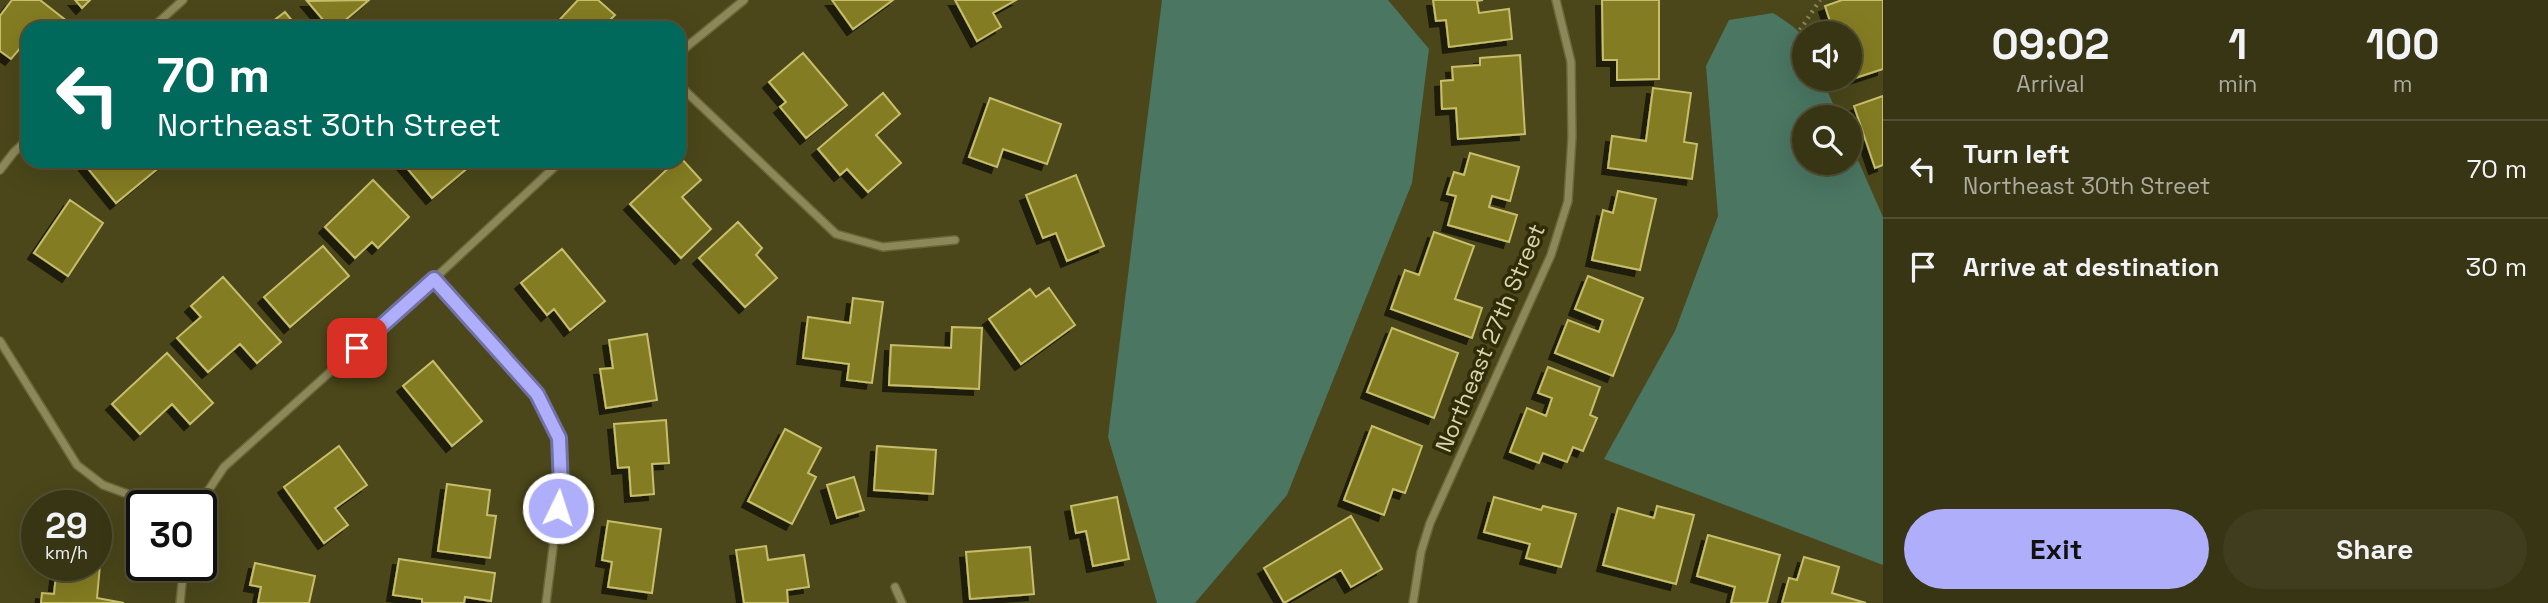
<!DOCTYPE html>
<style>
:root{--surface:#383514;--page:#3f3d1d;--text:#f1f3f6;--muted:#ababa0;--line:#525034;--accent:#aeaefb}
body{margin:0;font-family:"Space Grotesk",sans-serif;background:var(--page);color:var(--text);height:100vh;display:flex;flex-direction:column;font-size:26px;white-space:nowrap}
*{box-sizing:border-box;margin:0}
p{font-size:23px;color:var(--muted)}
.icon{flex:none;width:38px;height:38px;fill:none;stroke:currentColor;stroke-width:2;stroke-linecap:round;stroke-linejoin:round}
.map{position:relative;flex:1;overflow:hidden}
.details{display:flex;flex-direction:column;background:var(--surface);width:665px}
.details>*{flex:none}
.banner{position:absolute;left:21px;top:21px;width:665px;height:147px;border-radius:21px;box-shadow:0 7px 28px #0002,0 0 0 2px var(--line);background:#00695c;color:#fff;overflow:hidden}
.fabs{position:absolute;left:1792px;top:21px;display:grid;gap:14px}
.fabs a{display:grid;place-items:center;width:70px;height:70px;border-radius:50%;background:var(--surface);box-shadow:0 7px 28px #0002,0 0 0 2px var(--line);font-size:35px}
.speed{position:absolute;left:21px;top:490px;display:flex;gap:14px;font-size:35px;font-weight:700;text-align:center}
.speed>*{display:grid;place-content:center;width:91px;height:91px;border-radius:50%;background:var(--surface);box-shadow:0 7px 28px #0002,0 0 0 2px var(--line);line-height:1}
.speed small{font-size:18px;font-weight:400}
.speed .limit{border:4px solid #111;border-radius:10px;background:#fff;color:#111}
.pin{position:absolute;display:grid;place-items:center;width:60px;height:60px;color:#fff;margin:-30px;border-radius:14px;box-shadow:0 4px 10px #0006}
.me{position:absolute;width:77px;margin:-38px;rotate:4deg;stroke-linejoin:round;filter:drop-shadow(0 0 5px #0008)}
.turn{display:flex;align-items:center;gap:24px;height:147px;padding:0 21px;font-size:32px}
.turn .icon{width:91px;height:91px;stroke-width:2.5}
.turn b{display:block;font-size:49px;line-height:60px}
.eta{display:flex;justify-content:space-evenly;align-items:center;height:119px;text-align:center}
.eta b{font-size:42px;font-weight:800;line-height:49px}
.cta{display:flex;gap:14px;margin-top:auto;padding:14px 21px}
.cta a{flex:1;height:80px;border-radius:42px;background:var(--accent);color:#111;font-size:28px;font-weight:800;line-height:80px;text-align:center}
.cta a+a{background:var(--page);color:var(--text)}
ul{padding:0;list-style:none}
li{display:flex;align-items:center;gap:21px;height:98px;padding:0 21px;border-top:2px solid var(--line)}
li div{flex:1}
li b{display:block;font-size:26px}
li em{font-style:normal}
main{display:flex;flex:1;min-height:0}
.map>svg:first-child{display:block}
.green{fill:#4a7662}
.building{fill:#847b24;stroke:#c6be6b;stroke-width:2;filter:url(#shadow)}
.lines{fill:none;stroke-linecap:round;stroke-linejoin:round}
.minor-casing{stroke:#6a663a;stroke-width:10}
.path{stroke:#89865b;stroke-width:4.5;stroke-dasharray:2 5;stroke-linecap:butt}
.minor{stroke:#8d8859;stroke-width:7}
.route-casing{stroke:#7171a3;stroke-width:18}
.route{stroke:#aeaefb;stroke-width:12}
.labels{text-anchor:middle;stroke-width:7;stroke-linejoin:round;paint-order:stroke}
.street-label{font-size:23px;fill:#d8d5ad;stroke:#302c08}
</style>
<main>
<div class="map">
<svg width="1883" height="603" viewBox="0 0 1883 603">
<defs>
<filter id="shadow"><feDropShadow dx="-6" dy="6" stdDeviation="0" flood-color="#0009"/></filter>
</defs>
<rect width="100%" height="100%" fill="#4b471a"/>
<path class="green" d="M1162 0H1388L1429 49 1412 183 1287 495 1195 603H1157L1108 437Z
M1773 13C1811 37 1804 35 1804 79H1822L1839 117H1804V163H1850V142L1883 217V565L1604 459 1675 331 1718 216 1706 66 1729 20Z"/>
<path class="building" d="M12 0H40L68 22 63 28H28V39L11 59 0 51V16Z
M75 0H90L82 8Z
M369 0 336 28H330L307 1Z
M578 0H598L615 15 602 28H552Z
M832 0H893L853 29Z
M955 0H1016L993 13 1001 27 977 41Z
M1433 0H1483L1477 1 1479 13 1509 9 1512 39 1449 47 1446 20 1436 21Z
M1602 0H1659V79L1617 80V60H1603Z
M1842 0H1883V69L1849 80 1850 33H1834L1825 6Z
M285 12 298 28H264Z
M803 53 847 105 806 138 780 107 786 102 769 82Z
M1520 55 1525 134 1458 139 1456 108 1442 109 1441 81 1453 80 1452 67 1480 65V58Z
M1653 88 1691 93 1684 142 1697 144 1692 179 1608 168 1612 136 1646 141Z
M883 93 900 114 876 135 901 163 868 192 847 169 840 175 818 149Z
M1883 96V165L1875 168 1854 106Z
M990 98 1061 124 1047 164 1003 149 997 167 969 157Z
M1470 153 1519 167 1510 201 1492 196 1489 207 1517 215 1509 242 1448 225 1456 196 1447 194 1454 172 1464 175Z
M680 157 701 180 682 197 711 229 681 258 630 204 676 161H679Z
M90 161H167L116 203 85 165Z
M401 161H476L432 198Z
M1076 175 1104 246 1067 261 1056 233 1043 238 1026 195Z
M373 180 409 217 378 248 372 242 355 258 325 227Z
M1618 191 1656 199 1640 270 1592 260 1603 210 1613 213Z
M70 200 103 223 68 276 34 253Z
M738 222 762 248 756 255 777 278 745 307 699 258Z
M1434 232 1474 246 1455 299 1482 308 1472 338 1391 309 1405 270 1419 275Z
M323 246 349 276 290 327 264 297Z
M562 249 605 301 570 330 554 309 547 315 521 283Z
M1588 276 1643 298 1613 376 1555 353 1568 320 1599 332 1603 320 1575 309Z
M223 277 281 342 257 363 240 344 208 372 177 338 201 317 191 306Z
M1049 288 1075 325 1021 364 989 319 1030 289 1036 297Z
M853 298 883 302 872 383 847 380 849 364 803 358 808 317 850 323Z
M952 327 982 328 979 389 889 385 891 345 951 348Z
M1392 328 1458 353 1434 418 1367 392Z
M647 334 657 400 606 408 600 369 613 368 609 340Z
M167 353 213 403 190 424 172 404 140 434 112 404Z
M433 361 482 421 452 446 403 386Z
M1548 367 1600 387 1590 415 1597 418 1583 451 1573 447 1567 462 1543 453 1539 463 1510 452 1527 408 1546 416 1552 398 1538 393Z
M666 420 669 463 652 464 654 494 631 496 629 467 618 468 614 424Z
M1372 426 1422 446 1405 493 1393 489 1384 515 1344 500Z
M785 429 821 448 808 473 816 477 792 524 748 501Z
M339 446 367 485 335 508 348 525 324 543 284 487Z
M877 446 936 450 933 494 874 490Z
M854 477 864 510 837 518 827 485Z
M447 484 490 490 487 515 496 516 490 558 438 551Z
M1117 497 1129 559 1093 566 1086 531 1076 533 1071 506Z
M1494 497 1541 510 1543 506 1576 514 1561 567 1526 558 1530 544 1484 532Z
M1657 506 1694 515 1676 584 1603 565 1618 508 1654 518Z
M1351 516 1382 569 1351 587 1341 570 1284 603 1264 568Z
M608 521 661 529 652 593 608 587 612 562 602 560Z
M1708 535 1780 555 1767 603H1731L1735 587 1697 576Z
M766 546 768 560 804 555 809 587 787 590 788 603H744L736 550Z
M1030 547 1034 594 970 599 966 552Z
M1804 557 1839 567 1832 593 1866 603H1782L1789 578 1797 580Z
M399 559 495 573 491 601 465 597 464 603H422V599L393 595Z
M255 563 315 576 309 603H258L261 587 250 585Z
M57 565H100L97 598 124 603H41L42 593 54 594Z"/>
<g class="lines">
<defs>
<path id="minor" d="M152 28 183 0
M679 53 744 0
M679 85 836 234 883 247 955 240
M0 170 14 152 28 139
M434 279 537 394 559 437 561 485 546 603
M0 341 77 465 103 485 160 506
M198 506 224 467 434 279 561 161
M895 587 902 603
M180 603 184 565
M1413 603 1421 552 1430 523 1551 255 1568 201 1572 137 1571 62 1556 0"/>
</defs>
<use href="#minor" class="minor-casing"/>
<path class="path" d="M664 26 666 28
M1800 30 1820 0"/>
<use href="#minor" class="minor"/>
</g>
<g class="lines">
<defs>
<path id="route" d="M357 348 434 279 537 394 559 438 561 485 558 508"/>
</defs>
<use href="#route" class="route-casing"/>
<use href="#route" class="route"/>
</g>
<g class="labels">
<g class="street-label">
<text transform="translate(1490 338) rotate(-67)" y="8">Northeast 27th Street</text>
</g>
</g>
</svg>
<div class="fabs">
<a><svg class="icon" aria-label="sound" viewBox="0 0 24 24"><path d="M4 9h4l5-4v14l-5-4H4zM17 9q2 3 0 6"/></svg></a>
<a><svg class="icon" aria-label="search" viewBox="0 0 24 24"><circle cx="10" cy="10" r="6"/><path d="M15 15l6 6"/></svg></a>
</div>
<div class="speed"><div>29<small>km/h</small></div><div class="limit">30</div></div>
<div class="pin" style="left:357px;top:348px;background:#d93025"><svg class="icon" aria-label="arrive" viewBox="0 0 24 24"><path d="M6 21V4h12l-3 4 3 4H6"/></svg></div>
<svg class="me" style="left:558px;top:508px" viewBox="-20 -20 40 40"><circle r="17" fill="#aeaefb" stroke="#fff" stroke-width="3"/><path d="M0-11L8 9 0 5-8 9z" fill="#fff"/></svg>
<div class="banner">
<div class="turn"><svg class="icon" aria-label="left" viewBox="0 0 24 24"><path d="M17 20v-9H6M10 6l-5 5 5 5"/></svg><div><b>70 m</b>Northeast 30th Street</div></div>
</div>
</div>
<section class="details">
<div class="eta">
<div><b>09:02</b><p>Arrival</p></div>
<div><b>1</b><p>min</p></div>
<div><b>100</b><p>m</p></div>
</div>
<ul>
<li><svg class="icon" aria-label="left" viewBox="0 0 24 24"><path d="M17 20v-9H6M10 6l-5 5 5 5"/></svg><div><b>Turn left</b><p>Northeast 30th Street</p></div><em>70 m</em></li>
<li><svg class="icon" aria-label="arrive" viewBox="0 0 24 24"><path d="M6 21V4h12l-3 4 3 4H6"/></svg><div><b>Arrive at destination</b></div><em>30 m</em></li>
</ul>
<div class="cta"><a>Exit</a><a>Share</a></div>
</section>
</main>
